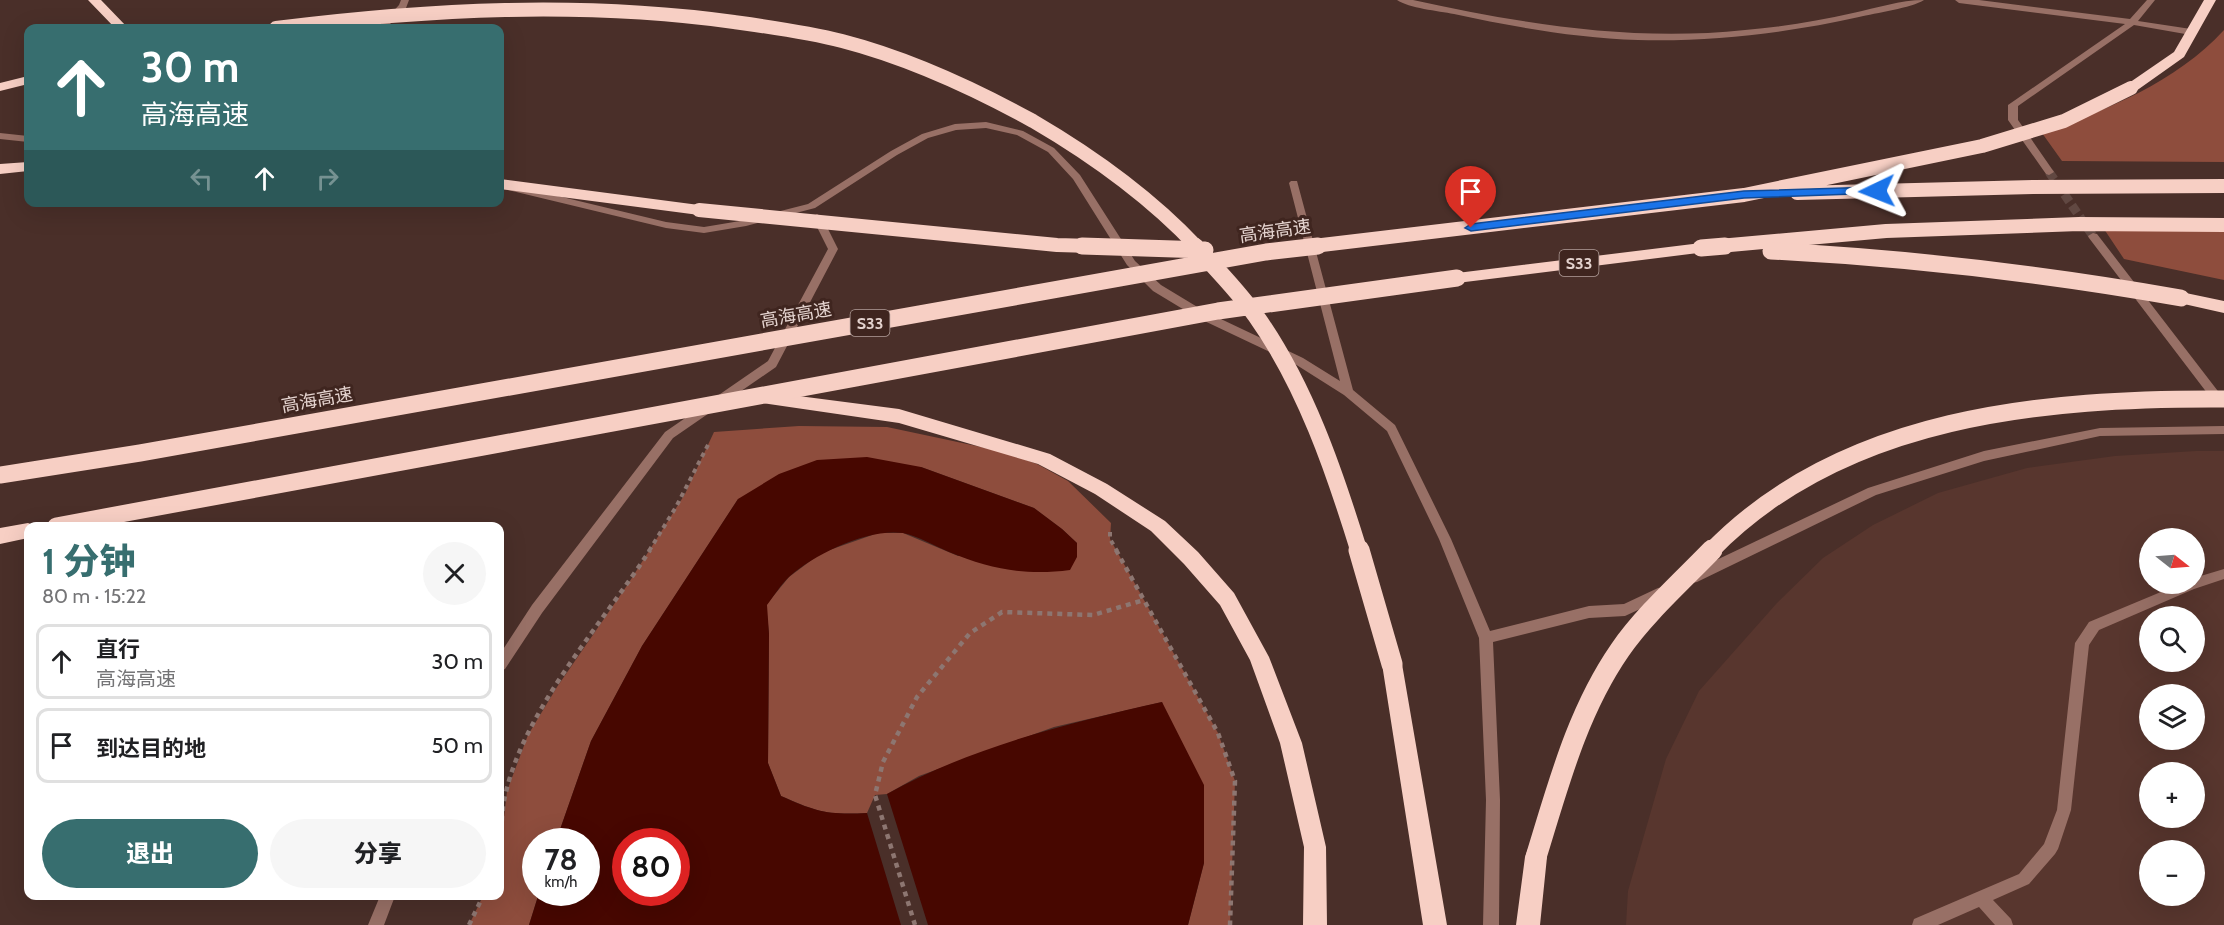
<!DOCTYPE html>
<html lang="zh">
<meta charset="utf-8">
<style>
:root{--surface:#fff;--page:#f6f6f6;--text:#202124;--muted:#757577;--line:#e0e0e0;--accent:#376e6f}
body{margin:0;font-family:Cabin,"Noto Sans SC",sans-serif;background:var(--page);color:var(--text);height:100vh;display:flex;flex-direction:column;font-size:22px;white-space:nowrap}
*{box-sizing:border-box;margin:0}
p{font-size:20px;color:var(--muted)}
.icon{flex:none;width:33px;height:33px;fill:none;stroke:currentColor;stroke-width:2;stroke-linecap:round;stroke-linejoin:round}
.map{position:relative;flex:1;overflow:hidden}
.sheet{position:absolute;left:24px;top:522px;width:480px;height:378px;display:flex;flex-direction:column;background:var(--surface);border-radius:12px;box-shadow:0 6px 24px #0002}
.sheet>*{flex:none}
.banner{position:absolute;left:24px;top:24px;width:480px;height:183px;border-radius:12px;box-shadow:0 6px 24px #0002;background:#376e6f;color:#fff;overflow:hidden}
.needle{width:39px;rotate:107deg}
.tools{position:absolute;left:2139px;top:528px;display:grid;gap:12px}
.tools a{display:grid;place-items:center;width:66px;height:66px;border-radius:50%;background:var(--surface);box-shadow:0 6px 24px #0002;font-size:30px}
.speed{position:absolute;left:522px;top:828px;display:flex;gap:12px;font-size:30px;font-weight:700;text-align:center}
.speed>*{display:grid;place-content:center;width:78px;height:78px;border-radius:50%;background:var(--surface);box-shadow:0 6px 24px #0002;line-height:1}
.speed small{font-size:15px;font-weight:400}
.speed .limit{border:9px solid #d22;background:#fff;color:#111}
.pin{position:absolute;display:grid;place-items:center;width:51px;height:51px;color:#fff;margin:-62px -26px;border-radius:50% 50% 50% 0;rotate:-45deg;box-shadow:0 0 6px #0007}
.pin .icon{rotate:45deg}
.me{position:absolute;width:66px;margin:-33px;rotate:268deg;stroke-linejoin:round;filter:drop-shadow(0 0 4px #0008)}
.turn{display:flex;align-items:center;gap:21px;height:126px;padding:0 18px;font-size:27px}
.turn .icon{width:78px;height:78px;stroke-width:2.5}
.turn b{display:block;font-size:42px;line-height:51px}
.lanes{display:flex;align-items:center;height:57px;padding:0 18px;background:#0003;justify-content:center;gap:30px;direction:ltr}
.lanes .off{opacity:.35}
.round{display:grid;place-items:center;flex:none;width:63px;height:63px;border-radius:32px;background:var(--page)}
.overview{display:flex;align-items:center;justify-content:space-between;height:102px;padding:0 18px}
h1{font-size:36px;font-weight:800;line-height:45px;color:var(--accent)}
.action{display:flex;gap:12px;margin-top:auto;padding:12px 18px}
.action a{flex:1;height:69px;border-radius:36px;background:var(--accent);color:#fff;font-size:24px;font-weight:800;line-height:69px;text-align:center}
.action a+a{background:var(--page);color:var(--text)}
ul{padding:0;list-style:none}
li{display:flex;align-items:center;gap:18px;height:75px;margin:0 12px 9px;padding:0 6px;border:3px solid var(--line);border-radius:12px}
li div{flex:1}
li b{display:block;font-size:22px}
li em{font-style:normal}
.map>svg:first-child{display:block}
.built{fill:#58362e;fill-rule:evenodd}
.green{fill:#8e4d3d}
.water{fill:#470700;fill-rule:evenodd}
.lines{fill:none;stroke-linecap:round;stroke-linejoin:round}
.street-tunnel{stroke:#614842;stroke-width:9;stroke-dasharray:9 4.5;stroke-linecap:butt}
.path-far1{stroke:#8d7671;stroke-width:4;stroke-dasharray:4.5 4.5;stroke-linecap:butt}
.path{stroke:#8d7671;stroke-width:4.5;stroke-dasharray:5 5;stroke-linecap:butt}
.lane{fill:#987066;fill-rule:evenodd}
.street{fill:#987066;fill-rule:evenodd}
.highway{fill:#f7cfc4;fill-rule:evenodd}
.highway-bridge-far2{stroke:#f7cfc4;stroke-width:14}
.highway-bridge-far1{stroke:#f7cfc4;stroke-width:17}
.highway-bridge{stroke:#f7cfc4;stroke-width:21}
.route{fill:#1a73e8;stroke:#114b97;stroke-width:1.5}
.labels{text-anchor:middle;stroke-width:6;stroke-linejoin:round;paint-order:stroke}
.shield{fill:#3f251f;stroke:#b29f9a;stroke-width:1.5}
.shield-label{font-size:16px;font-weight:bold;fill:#e4d3cf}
.street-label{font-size:18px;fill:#e4d3cf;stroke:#3f251f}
</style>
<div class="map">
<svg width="2224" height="925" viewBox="0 0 2224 925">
<rect width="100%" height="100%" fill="#4a2f29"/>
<path class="built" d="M2196 451H2224V925H1626L1628 891 1666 759 1699 691 1777 603 1823 558 1873 525 1938 493 2027 468 2115 456ZM2150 538H2194V584H2150ZM2150 616H2194V662H2150ZM2150 694H2194V740H2150ZM2150 772H2194V818H2150ZM2150 850H2194V896H2150Z"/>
<path class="green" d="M2224 30V162L2062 161 2042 133C2108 109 2175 83 2224 30Z
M2100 223 2224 224V280L2124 259Z
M799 426 887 427 1000 451 1037 464 1068 481 1111 523 1110 539 1218 733 1235 781 1230 925H1188L1204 863 1162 702 1054 727 919 776 887 794 875 795 867 813C826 815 818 812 781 796L768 763 769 634 766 605 789 577 821 553 878 533H903L958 556 1077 543 1062 529 1034 508 921 467 738 499 642 646 591 741 556 841 536 842V892L539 893 529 925H469L483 896H500V851L507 791 528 735 557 687 628 584 685 494 714 432Z"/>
<path class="water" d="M867 457 921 467 1034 508 1062 529 1077 543V557L1070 570C1026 576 990 569 949 552 935 546 918 536 903 533 868 528 815 554 790 576 781 584 774 596 767 605L769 634 768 763 781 796C816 812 829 815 867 813L901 925H529L539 893 586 892V842L556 841 591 741 642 646 738 499 779 474 817 460ZM626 842H676V892H626Z
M1162 702 1204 785V863L1188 925H928L887 794C971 747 1069 723 1162 702Z"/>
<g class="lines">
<path class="street-tunnel" d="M2049 172 2093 236"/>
<path class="path-far1" d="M1110 532V539L1117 551
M649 551 676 507 709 443"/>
<path class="path" d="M1116 550 1218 733 1235 781 1230 925
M500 851C502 831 501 811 506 792 526 707 603 623 650 550
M469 925 483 896
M915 925 875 795 883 762 917 697 970 633 1002 612 1093 615 1144 600"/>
<path class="lane" d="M401 0H409L406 8 386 28H378L399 5Z
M986 122 1023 131 1054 148 1080 175 1135 261 1161 285 1204 311 1303 358 1340 381 1289 183 1291 181H1297L1353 390 1395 425 1451 539 1490 631 1589 606 1624 604 1658 588 1663 587 1668 588 1670 592 1668 596 1625 616 1589 618 1493 642 1500 800 1499 925H1483L1486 800 1479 638 1439 539 1387 431 1344 395 1295 364 1196 317 1153 291 1127 265 1073 179 1048 152 1017 135 986 128 956 130 928 138 897 155 815 208 746 226 704 233 666 228 500 188V182L666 222 704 227 746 220 808 204 891 151 922 134 955 124Z
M0 133 28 136V142L0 139Z
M817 214 822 217 838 249 776 367 673 438 542 613 505 669 500 671V654L532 605 665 432 768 361 828 249 812 217Z
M2224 426V434L2100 436 1984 461 1876 495 1697 582 1692 583 1687 582 1686 578 1687 574 1868 488 1984 451 2100 428Z
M2224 569V579L2194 589 2099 630 2089 645 2071 810 2058 849 2055 854 2029 884 1993 900 2011 919 2013 925H1995L1979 907 1938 925H1912L1914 919 2019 874 2044 844 2057 810 2075 643 2089 622 2180 584H2194V578Z
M380 896H395L384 925H368Z"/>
<path class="street" d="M1397 0H1413C1523 24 1632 42 1745 30 1782 27 1818 21 1853 13 1877 8 1900 0 1924 0 1912 8 1875 13 1859 17 1787 33 1712 42 1638 40 1576 38 1514 27 1454 14 1438 11 1409 8 1397 0Z
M1955 0H1979L2130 19 2147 0H2155L2138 21 2191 29 2195 32 2191 35 2134 25 2018 106V120L2054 172 2049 175 2046 174 2008 120V105L2125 24 1959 3Z
M2093 233 2097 234 2224 399V406H2217L2089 238 2088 236Z"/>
<path class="highway" d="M88 0H101L128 28H115Z
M2204 0H2216L2184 57 2136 91H2126L2124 88 2126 85 2174 52Z
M28 76V84L0 91V83Z
M28 162V171L0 174V164Z
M500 179 699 205 707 210 699 215 500 189Z
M1701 243 1709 248 1706 252 1457 283 1451 282 1449 278 1451 274 1457 273Z
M2181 292 2224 301V313L2175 302 2173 298 2175 294Z
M761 391 899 409 1050 454 1107 484 1165 521 1198 552 1234 593 1269 657 1302 743 1326 847 1327 925H1303L1304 847 1280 743 1250 660 1220 605 1184 564 1151 531 1095 494 1038 464 899 423 755 402 752 397 755 392Z
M28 523 35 526H28V538L0 544V528Z
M1392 655 1399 658 1402 664 1447 925H1423L1382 664 1385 658Z
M1536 846 1544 849 1547 857 1540 925H1516L1525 857 1528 849Z"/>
<path class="highway-bridge-far2" d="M276 28C429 9 581 1 734 22 770 27 807 32 842 41 908 58 973 88 1033 121 1093 156 1149 196 1197 247
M1797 193 2033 187 2224 186
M699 210 1057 245 1126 247
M1305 247 1744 195 1982 146 2064 121 2131 88
M1708 247 1886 231 2079 224 2224 225"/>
<path class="highway-bridge-far1" d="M1082 246 1205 250
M1195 246C1216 268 1238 291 1256 316 1305 385 1334 470 1359 551
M1701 248 1725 246
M1771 251C1909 258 2045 274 2181 298
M0 475 140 453 1266 252 1318 246
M56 526 1218 311 1457 278
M1711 551C1843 415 2045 398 2224 399"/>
<path class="highway-bridge" d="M1359 550 1392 664
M1536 857C1558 786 1577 712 1620 650 1643 616 1683 580 1712 550"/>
</g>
<path class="route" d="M1877 187 1883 191 1881 193 1744 198 1471 231 1465 228 1471 224 1744 191Z"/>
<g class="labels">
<g class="shield">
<rect x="1559.5" y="250" width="39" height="26" rx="4.5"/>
<rect x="850.5" y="310" width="39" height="26" rx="4.5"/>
</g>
<g class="shield-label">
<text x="1579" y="269">S33</text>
<text x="870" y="329">S33</text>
</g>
<g class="street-label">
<text transform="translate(1275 231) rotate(-8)" y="6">高海高速</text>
<text transform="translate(796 315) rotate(-10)" y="6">高海高速</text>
<text transform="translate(317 400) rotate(-10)" y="6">高海高速</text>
</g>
</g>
</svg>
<div class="tools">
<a><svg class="needle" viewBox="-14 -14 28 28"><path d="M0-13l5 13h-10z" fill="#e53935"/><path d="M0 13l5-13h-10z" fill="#757577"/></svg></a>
<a><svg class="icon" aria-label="search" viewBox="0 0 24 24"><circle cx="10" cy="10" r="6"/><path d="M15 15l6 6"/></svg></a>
<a><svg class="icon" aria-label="layers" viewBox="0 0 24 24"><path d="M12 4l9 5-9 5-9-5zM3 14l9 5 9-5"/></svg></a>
<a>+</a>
<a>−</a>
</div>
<div class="speed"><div>78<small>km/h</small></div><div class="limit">80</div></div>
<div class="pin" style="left:1471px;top:228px;background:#d93025"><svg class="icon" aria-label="arrive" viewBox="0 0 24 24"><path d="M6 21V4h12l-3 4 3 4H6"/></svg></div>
<svg class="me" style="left:1877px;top:191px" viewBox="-20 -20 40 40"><path d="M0-17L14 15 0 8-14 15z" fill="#1a73e8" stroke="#fff" stroke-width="4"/></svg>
<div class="banner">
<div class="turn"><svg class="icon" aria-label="ahead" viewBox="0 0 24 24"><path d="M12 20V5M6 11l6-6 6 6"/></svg><div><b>30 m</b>高海高速</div></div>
<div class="lanes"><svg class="icon off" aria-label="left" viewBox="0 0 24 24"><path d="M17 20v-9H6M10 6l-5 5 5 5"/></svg><svg class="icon" aria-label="ahead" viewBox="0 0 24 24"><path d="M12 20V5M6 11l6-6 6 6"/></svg><svg class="icon off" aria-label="right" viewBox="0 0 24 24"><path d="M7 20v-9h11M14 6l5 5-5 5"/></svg></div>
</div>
<section class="sheet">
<div class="overview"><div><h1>1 分钟</h1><p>80 m · 15:22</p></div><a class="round"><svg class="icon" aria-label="close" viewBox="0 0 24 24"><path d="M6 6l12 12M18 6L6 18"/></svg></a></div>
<ul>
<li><svg class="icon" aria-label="ahead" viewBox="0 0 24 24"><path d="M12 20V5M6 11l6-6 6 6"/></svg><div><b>直行</b><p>高海高速</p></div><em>30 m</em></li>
<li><svg class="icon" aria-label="arrive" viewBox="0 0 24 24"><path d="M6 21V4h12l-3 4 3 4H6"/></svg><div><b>到达目的地</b></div><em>50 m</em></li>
</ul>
<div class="action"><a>退出</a><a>分享</a></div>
</section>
</div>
